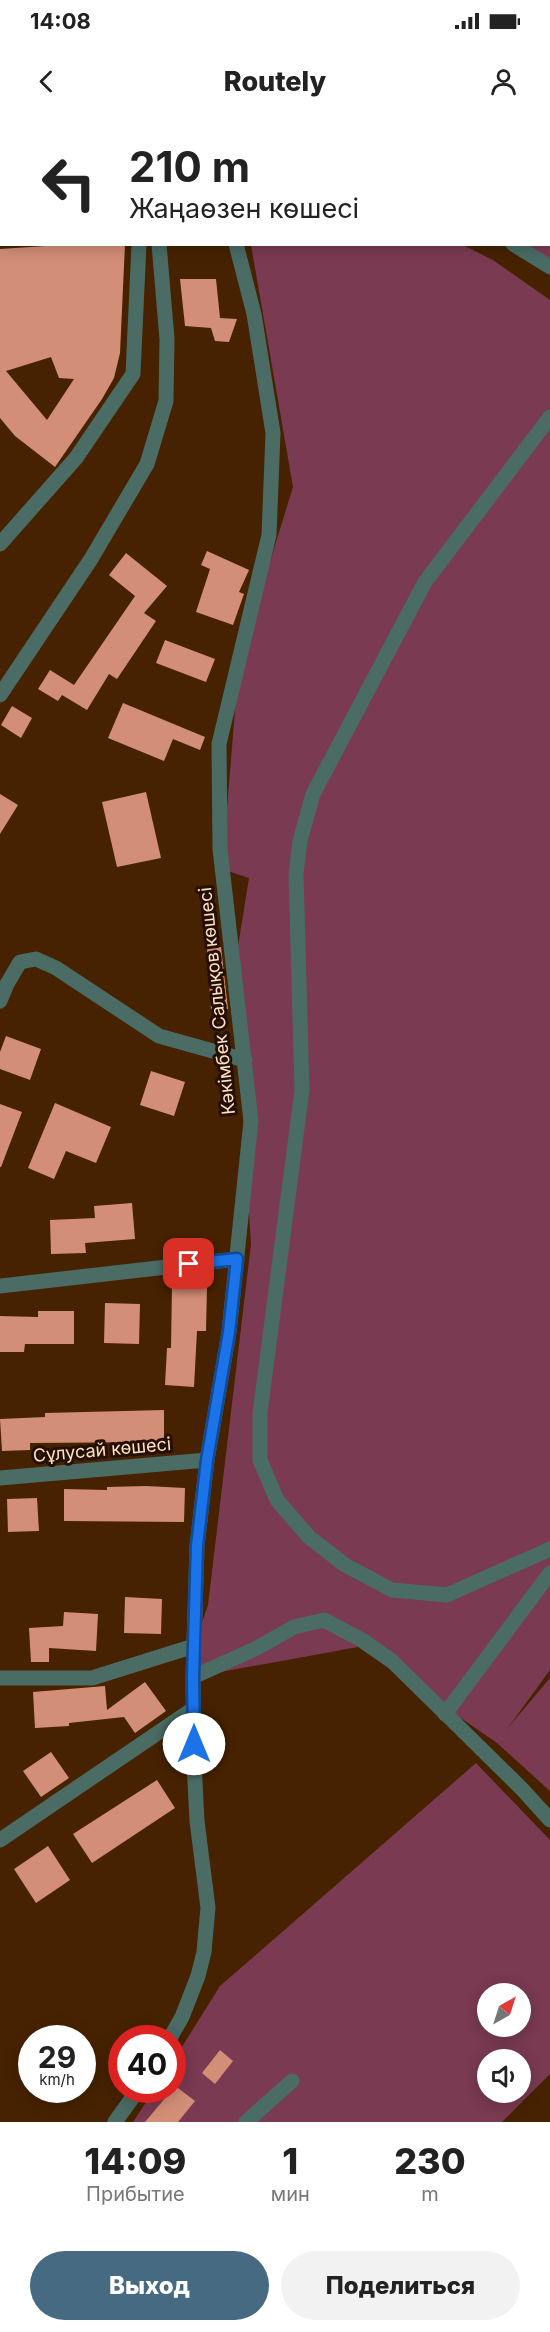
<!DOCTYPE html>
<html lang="ru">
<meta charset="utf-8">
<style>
:root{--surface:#fff;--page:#f2f2f2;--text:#222;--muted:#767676;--accent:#466a81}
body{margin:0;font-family:Inter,sans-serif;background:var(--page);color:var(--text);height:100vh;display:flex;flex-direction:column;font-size:22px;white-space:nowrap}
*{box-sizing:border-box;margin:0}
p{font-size:20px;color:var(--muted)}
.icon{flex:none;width:33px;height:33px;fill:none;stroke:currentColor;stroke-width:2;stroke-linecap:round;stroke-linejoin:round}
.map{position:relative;height:2002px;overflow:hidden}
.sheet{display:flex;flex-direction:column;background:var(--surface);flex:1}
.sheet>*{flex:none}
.banner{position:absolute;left:0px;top:0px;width:550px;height:126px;box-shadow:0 3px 15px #0003;background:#fff;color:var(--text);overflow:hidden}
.needle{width:39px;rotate:39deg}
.tools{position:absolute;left:477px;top:1863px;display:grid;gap:12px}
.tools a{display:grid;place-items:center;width:54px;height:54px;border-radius:50%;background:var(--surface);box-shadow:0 3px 15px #0003;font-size:30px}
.speed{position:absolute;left:18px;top:1905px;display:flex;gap:12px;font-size:30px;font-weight:700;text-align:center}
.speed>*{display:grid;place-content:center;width:78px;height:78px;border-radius:50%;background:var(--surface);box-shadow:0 3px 15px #0003;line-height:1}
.speed small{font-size:15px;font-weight:400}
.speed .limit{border:9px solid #d22;background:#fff;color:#111}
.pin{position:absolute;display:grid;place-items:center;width:51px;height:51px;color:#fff;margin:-26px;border-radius:12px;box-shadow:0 3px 9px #0006}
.me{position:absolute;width:66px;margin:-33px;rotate:0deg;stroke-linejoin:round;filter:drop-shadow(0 0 4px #0008)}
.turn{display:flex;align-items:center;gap:21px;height:126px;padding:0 30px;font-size:27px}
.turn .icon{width:78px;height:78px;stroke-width:2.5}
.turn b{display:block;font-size:42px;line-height:51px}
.eta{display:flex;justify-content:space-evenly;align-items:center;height:102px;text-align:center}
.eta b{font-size:36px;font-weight:800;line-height:42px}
.action{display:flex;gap:12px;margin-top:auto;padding:12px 30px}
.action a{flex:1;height:69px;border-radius:36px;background:var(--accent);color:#fff;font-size:24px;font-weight:800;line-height:69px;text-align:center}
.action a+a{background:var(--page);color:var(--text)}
.status{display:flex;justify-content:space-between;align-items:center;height:42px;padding:0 30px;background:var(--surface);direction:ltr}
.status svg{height:16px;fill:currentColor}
header{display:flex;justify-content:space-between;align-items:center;height:78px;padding:0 30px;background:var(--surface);font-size:27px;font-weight:800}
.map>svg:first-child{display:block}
.green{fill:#7a3a51;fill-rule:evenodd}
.building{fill:#d28e77;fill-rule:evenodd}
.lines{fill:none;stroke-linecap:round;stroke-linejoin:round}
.minor{stroke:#4a6c65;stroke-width:15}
.route-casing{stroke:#114b97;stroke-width:15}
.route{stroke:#1a73e8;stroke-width:10}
.labels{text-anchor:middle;stroke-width:6;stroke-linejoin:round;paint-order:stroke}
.street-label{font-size:18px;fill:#fee0c9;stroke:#240f00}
</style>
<div class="status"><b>14:08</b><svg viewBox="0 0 49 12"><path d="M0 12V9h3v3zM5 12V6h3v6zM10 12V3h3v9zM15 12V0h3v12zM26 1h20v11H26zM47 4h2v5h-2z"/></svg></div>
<header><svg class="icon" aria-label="back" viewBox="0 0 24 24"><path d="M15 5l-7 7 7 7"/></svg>Routely<svg class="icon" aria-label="person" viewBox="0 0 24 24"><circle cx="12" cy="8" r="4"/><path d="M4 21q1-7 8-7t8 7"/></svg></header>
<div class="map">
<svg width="550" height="2002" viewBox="0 0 550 2002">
<rect width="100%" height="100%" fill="#462200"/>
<path class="green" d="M496 0H550V151L504 125 549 124V2H493Z
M251 125H463L493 140 550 180V1550L507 1609 550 1558V1671L497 1623 358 1527 193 1557 194 1526 208 1485 251 1124 234 851 249 758 222 749 239 542 293 367Z
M476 1643 550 1720V1954L502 2002H133L154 1970H172L173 1941 220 1866ZM488 1874H520V1906H488ZM488 1940H520V1972H488Z"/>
<path class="building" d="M75 124H125L120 233 114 258 102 279 55 347 15 316 0 298V129ZM51 237 59 258 74 259 47 300 6 251Z
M180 159H216L220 198 237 199 229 222 215 221 211 208 185 206Z
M207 431 249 450 239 472 244 474 233 505 196 492 210 449 201 445Z
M126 433 167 466 144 493 156 501 117 559 109 554 87 590 62 575 58 581 38 569 50 550 74 565 135 476 109 455Z
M165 520 215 539 206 562 156 543Z
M123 583 205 617 200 630 173 619 164 641 108 618Z
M12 586 32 598 21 618 1 605Z
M146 672 161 738 117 747 102 682Z
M0 674 18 685 0 714Z
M221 827 228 889 211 890 207 828Z
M6 916 41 929 30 960 0 949V932Z
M151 951 185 962 174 996 140 985Z
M55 983 111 1007 96 1043 66 1031 54 1059 28 1048Z
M0 984 22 992 1 1047H0Z
M132 1083 135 1119 85 1123 86 1133 51 1134 50 1100 95 1098 94 1086Z
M172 1165 207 1166 206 1211H197L194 1267 165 1265 167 1228H171Z
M105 1183 140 1184 139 1224 104 1223Z
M38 1191H74V1224H25L24 1232H0V1196L38 1197Z
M164 1290V1322L30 1323V1330L2 1331 0 1299 45 1297V1293Z
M146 1366 185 1368 184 1402 64 1401V1369L107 1370V1367Z
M37 1378 39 1411 8 1412 7 1379Z
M125 1477 162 1479 161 1514 124 1513Z
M64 1492 98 1494 96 1531 49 1528V1542H31L29 1508 63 1506Z
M145 1562 166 1591 135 1613 124 1597 69 1603V1606L35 1608 33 1572 105 1566 107 1590Z
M51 1632 69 1658 41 1677 23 1651Z
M157 1660 175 1688 92 1743 73 1714Z
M48 1726 70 1760 36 1783 14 1749Z
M220 1930 233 1941 215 1964 202 1953Z
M174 1965 195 1981 178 2002H145L172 1970Z"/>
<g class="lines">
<path class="minor" d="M0 110H2
M513 124 550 147
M550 297 425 462 313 674 300 721 296 754 302 970 260 1293V1340L277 1380 309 1417 345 1445 392 1470 447 1475 550 1429
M0 424 76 338 133 254 139 124
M0 575 91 439 147 344 166 281 167 219 159 124
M0 881 7 864 20 842 36 839 56 848 159 916 245 940
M0 1166 237 1139
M0 1358 207 1340
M193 1557 257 1528 294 1507 324 1500 362 1520 392 1541 522 1669 550 1700
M0 1558H92L194 1526
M445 1594 550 1453
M0 1720 193 1589
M170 1918 182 1897 198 1856 204 1832 206 1809 208 1788 197 1701 194 1642 193 1557 197 1426 207 1340 229 1212 251 1001 220 729 219 624 269 415 273 313 254 194 236 124
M115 2002 138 1970
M246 2002 292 1961"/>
</g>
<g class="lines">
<defs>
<path id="route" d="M189 1144 237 1139 229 1212 207 1340 197 1426 193 1557 194 1624"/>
</defs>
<use href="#route" class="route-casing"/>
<use href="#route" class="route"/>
</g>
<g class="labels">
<g class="street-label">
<text transform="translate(217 881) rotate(-96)" y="6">Кәкімбек Салықов көшесі</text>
<text transform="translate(102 1330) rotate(-5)" y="6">Сұлусай көшесі</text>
</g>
</g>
</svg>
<div class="tools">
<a><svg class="needle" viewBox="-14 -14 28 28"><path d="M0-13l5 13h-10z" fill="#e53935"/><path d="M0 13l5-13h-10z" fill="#767676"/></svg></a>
<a><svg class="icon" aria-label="sound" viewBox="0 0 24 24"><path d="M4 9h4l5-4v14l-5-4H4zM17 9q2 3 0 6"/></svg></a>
</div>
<div class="speed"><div>29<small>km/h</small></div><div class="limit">40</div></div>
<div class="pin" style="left:189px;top:1144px;background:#d93025"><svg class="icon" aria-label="arrive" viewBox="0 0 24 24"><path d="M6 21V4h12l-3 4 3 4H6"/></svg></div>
<svg class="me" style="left:194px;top:1624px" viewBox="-20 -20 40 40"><circle r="19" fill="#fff"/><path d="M0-13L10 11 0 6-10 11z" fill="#1a73e8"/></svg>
<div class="banner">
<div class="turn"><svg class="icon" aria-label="left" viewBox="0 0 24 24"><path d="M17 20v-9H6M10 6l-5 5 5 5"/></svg><div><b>210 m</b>Жаңаөзен көшесі</div></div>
</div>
</div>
<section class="sheet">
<div class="eta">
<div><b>14:09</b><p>Прибытие</p></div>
<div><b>1</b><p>мин</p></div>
<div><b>230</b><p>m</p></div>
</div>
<div class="action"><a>Выход</a><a>Поделиться</a></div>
</section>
